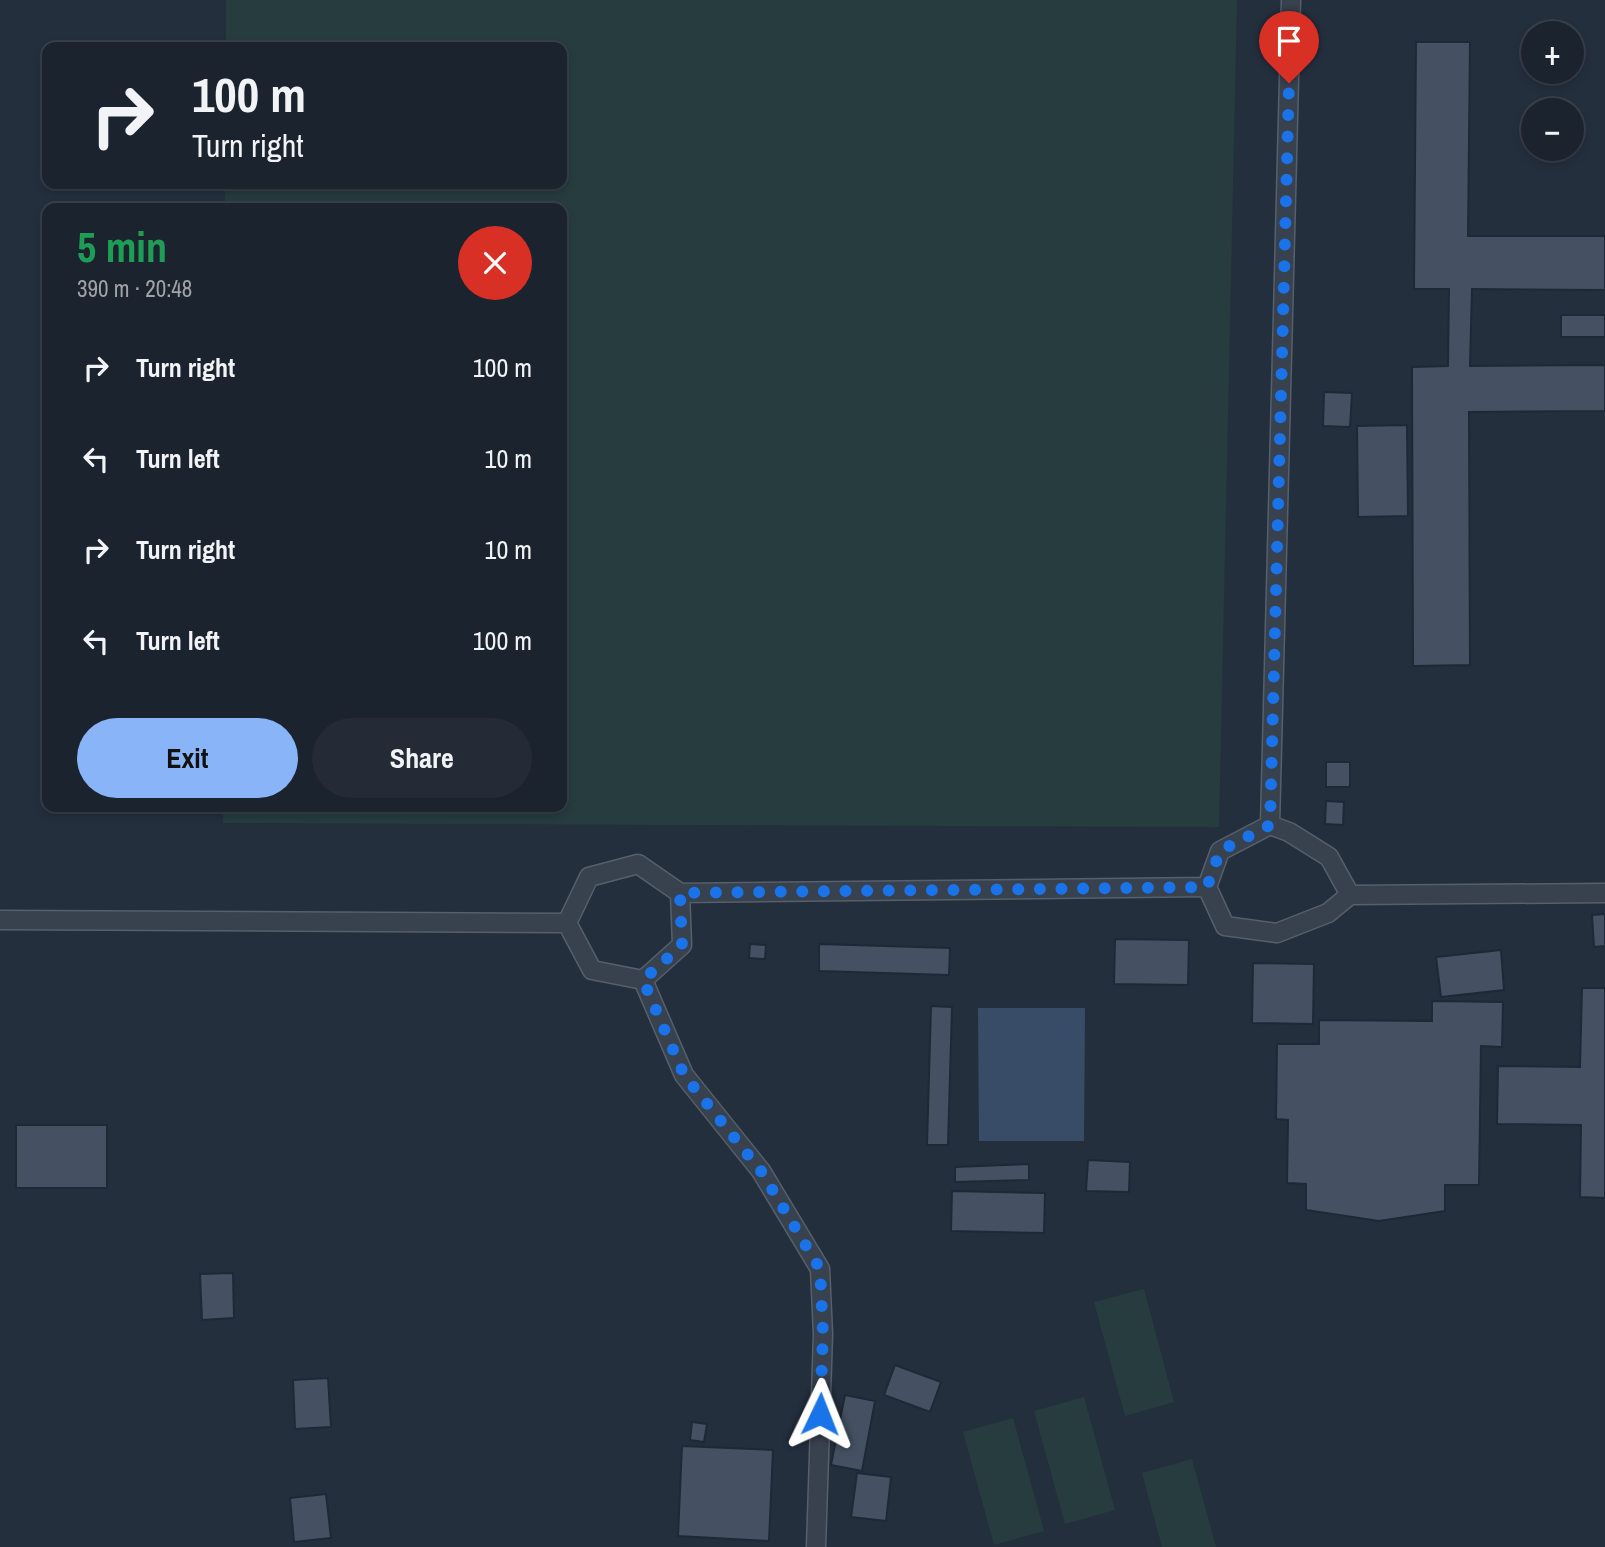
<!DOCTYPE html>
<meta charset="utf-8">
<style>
:root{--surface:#1b232e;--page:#242b36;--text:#f1f3f6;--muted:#a0a4aa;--line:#39404a;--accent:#8ab4f8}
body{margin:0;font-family:"Archivo Narrow",sans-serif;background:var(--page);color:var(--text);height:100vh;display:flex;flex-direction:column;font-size:26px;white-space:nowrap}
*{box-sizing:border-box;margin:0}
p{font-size:23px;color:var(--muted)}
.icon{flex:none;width:38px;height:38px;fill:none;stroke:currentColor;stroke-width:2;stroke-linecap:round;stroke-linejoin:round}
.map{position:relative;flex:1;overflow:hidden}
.panel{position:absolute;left:42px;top:203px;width:525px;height:609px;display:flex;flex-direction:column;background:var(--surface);border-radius:14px;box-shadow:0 4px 10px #0003,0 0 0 2px var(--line)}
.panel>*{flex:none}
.guide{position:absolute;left:42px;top:42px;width:525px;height:147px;border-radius:14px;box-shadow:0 4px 10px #0003,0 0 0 2px var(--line);background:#1b232e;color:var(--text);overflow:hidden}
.tools{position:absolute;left:1521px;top:21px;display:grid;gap:14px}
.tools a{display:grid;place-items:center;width:63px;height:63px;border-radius:50%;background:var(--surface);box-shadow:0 4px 10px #0003,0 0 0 2px var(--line);font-size:35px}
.pin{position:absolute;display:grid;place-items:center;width:60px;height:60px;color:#fff;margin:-72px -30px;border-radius:50% 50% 50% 0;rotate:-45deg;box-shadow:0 0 7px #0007}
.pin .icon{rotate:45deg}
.me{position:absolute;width:77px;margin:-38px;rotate:2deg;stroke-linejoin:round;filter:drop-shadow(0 0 5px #0008)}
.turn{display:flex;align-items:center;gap:24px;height:147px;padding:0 35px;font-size:32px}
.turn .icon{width:91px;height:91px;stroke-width:2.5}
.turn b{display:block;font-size:49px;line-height:60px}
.round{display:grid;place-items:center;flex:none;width:74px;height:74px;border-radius:37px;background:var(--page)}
.overview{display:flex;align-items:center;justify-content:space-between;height:119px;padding:0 35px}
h1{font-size:42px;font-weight:700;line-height:52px;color:#1e9e55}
.primary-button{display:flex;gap:14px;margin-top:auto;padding:14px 35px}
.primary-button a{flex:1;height:80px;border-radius:42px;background:var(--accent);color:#111;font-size:28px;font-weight:700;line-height:80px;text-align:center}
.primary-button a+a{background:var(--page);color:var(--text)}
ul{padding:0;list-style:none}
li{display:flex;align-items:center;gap:21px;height:91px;padding:0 35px}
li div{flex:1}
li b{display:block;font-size:26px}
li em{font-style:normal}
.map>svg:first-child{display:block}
.green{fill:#263c3f}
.water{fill:#394c67}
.building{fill:#455162;stroke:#1f2835;stroke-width:2}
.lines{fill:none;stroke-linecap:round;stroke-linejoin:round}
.service-casing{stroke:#565f6c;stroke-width:21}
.service{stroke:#38414e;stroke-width:18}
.route{stroke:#1a73e8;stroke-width:12;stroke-dasharray:0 21.6}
</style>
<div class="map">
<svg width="1605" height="1547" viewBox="0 0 1605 1547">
<rect width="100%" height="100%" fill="#242f3e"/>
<path class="green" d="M226 0H1237L1219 827 223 823V807H562V208H225V184H562V47H226Z
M1144 1289 1174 1402 1125 1416 1094 1302Z
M1084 1397 1115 1510 1065 1524 1034 1411Z
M1013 1418 1044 1531 994 1545 963 1432Z
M1192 1459 1216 1547H1162L1142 1473Z"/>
<path class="water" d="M978 1008H1085L1084 1141H979Z"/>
<path class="building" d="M1416 42H1470L1468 236H1605V290L1472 289 1470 366 1605 365V411L1469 412 1470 665 1413 666 1412 367 1448 366 1449 289H1414Z
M1561 315H1605V337H1561Z
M1324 392 1352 393 1350 427 1323 426Z
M1407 425 1408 516 1358 517 1357 426Z
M1326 762H1350V787H1326Z
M1326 801 1344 802 1343 825 1325 824Z
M1605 914V946L1594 947 1592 915Z
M1115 939 1189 940 1188 985 1114 984Z
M750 944 766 945 765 959 749 958Z
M819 944 950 948 949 975 819 971Z
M1501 950 1504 990 1441 997 1436 957Z
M1253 963 1314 964 1313 1024 1252 1023Z
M1582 988H1605V1198L1580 1197 1581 1125 1497 1124 1498 1066 1580 1067Z
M1432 1001 1503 1002 1502 1047 1481 1046 1479 1185H1445V1211L1379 1221 1306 1210V1184L1287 1183 1288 1120 1276 1119 1277 1044H1319V1020L1432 1021Z
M931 1006 952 1007 948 1145H927Z
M16 1125H107V1188H16Z
M1088 1160 1130 1162 1129 1192 1086 1191Z
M1029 1164V1180L955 1182V1167Z
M952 1191 1045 1193 1044 1233 951 1231Z
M233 1273 234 1318 202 1320 200 1274Z
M895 1365 941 1382 930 1412 884 1395Z
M328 1378 331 1427 295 1429 293 1380Z
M845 1395 875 1401 862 1471 831 1465Z
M692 1422 707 1424 704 1442 690 1440Z
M682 1446 773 1450 769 1541 678 1536Z
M857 1473 891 1477 886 1521 851 1517Z
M326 1494 331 1538 294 1542 290 1498Z"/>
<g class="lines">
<defs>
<path id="service" d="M1270 825 1291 0
M1270 825 1289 832 1329 857 1350 895 1328 913 1277 933 1225 926 1207 887 1220 851Z
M638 864 680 893 682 945 643 980 592 970 567 923 589 877Z
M680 893 1207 887
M1350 895 1605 893
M0 920 567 923
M643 980 684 1075 761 1171 820 1269 823 1334 816 1547"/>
</defs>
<use href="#service" class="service-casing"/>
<use href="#service" class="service"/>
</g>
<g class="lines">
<path class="route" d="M820 1414 823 1334 820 1269 761 1171 684 1075 643 980 682 945 680 893 1207 887 1220 851 1270 825 1289 83"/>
</g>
</svg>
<div class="tools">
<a>+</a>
<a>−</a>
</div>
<div class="pin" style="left:1289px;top:83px;background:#d93025"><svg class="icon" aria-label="arrive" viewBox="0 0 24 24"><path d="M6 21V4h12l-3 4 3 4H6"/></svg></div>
<svg class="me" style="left:820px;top:1414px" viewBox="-20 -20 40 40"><path d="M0-17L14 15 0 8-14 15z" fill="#1a73e8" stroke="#fff" stroke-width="4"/></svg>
<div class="guide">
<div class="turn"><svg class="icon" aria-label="right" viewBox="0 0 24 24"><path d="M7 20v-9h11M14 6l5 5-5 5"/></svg><div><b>100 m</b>Turn right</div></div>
</div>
<section class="panel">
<div class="overview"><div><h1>5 min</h1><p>390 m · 20:48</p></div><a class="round" style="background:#d93025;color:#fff"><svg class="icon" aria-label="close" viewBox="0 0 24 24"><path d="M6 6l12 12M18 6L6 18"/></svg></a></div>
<ul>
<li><svg class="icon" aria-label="right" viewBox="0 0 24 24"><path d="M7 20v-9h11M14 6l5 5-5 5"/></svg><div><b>Turn right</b></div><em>100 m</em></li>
<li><svg class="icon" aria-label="left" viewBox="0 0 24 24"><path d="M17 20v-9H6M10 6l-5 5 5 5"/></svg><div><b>Turn left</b></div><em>10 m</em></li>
<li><svg class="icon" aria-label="right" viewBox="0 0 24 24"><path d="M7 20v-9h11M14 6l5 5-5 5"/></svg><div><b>Turn right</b></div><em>10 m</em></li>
<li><svg class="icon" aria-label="left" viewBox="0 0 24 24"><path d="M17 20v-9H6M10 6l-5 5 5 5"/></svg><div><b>Turn left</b></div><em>100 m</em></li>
</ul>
<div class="primary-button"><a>Exit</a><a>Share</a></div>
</section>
</div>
